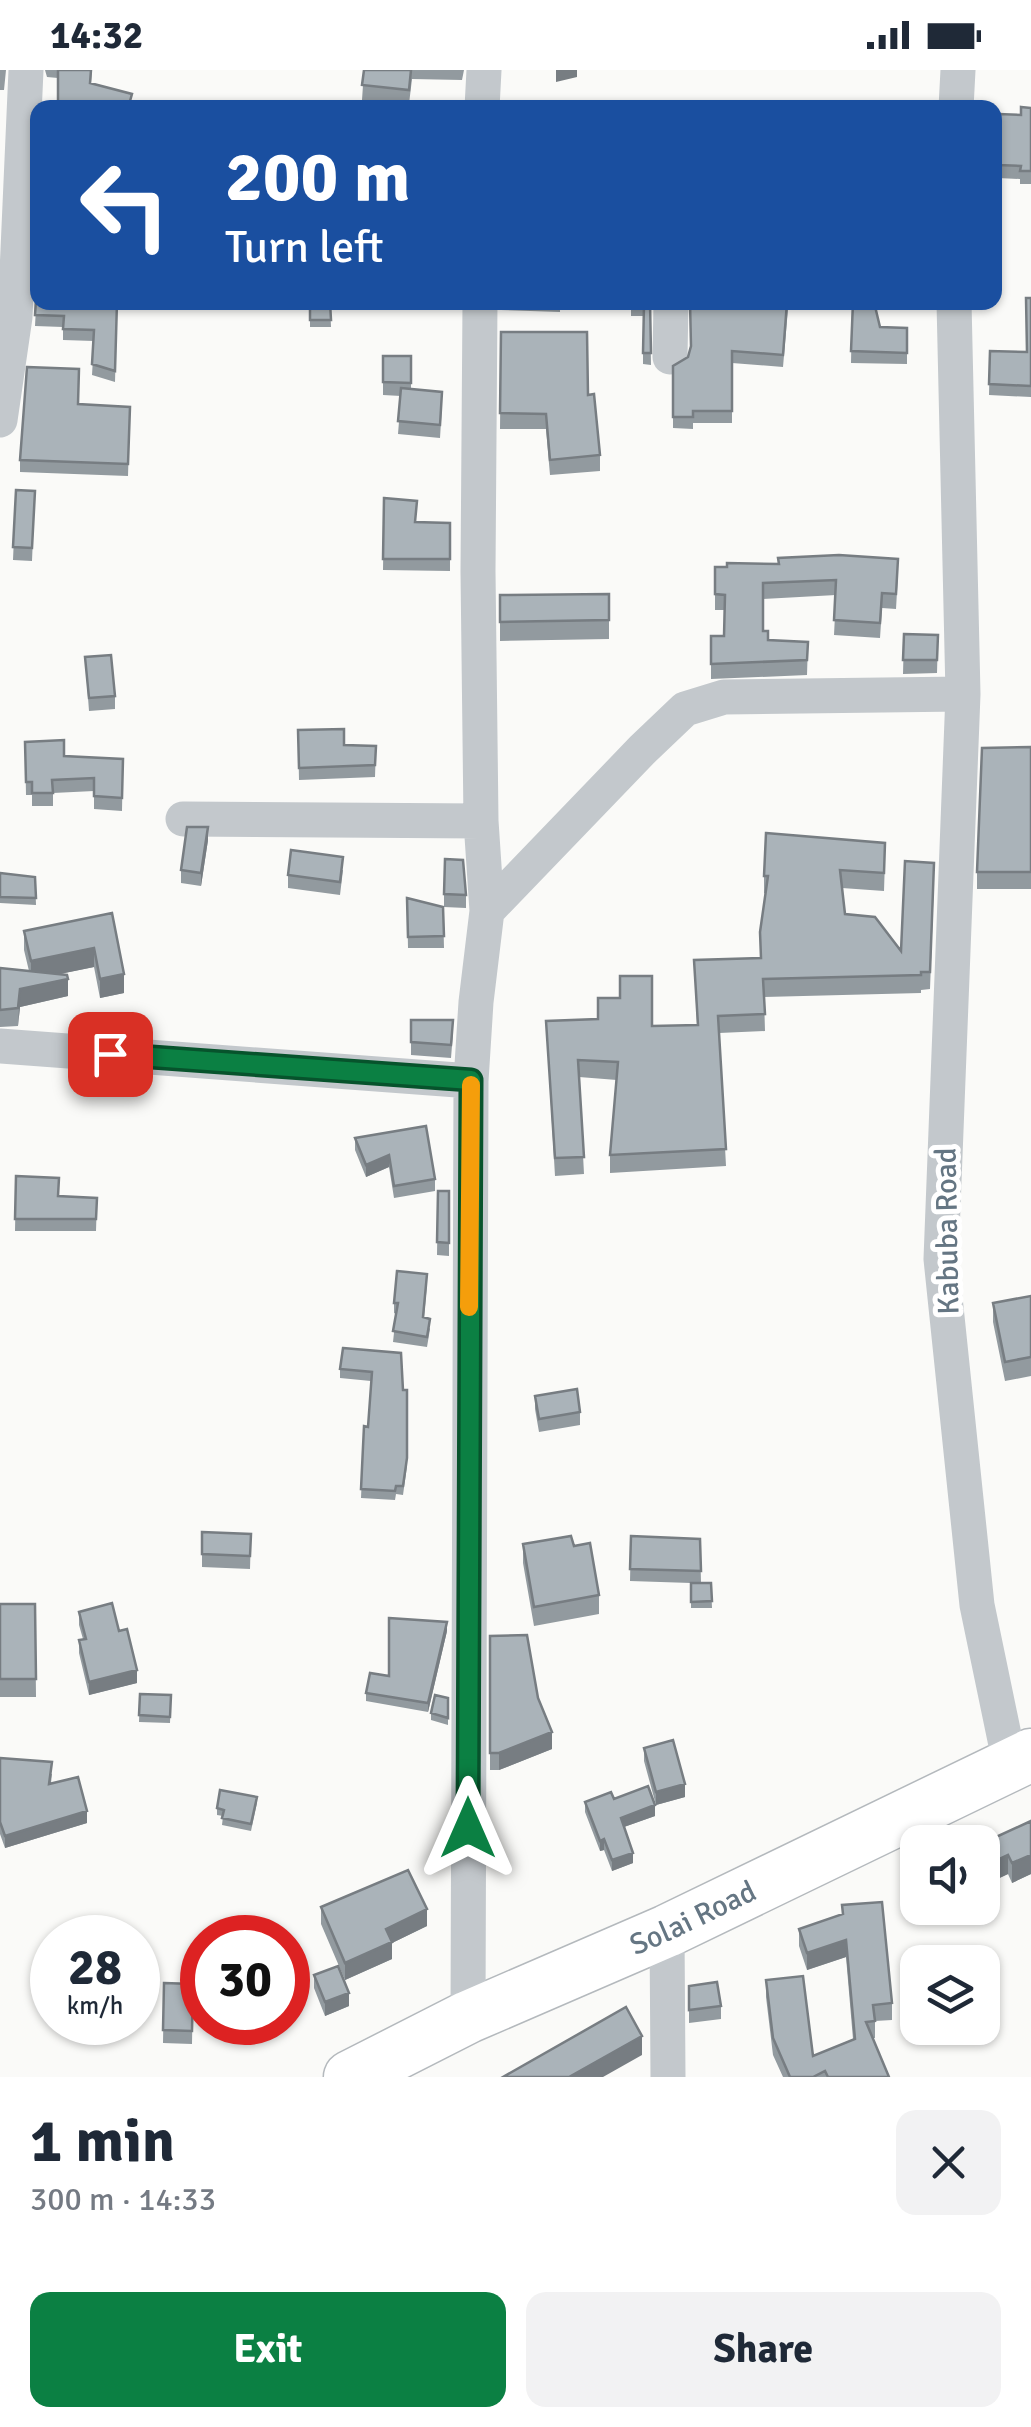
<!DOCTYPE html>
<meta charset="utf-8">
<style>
:root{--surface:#fff;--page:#f2f2f3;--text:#1f2937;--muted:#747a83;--accent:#0b8043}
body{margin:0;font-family:Signika,sans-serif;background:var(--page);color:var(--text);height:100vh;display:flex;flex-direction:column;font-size:38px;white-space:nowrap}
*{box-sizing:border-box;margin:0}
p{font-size:32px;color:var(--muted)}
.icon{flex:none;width:55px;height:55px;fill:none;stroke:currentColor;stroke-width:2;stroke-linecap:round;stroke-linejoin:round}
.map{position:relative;height:2007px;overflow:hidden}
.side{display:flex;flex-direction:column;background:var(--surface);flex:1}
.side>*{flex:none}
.top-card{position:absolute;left:30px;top:30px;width:972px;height:210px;border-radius:20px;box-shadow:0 2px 8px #0004;background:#1a4fa0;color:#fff;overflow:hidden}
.fabs{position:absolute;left:900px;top:1755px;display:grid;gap:20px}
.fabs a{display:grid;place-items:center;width:100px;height:100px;border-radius:20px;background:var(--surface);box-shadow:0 2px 8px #0004;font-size:50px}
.speed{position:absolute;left:30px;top:1845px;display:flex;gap:20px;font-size:50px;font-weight:700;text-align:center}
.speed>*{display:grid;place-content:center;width:130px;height:130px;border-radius:50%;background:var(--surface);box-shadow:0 2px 8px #0004;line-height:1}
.speed small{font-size:25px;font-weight:400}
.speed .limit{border:15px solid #d22;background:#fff;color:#111}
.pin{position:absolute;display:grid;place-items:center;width:85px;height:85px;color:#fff;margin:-42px;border-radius:20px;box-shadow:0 5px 15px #0006}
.me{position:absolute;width:110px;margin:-55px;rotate:0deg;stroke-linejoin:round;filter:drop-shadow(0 0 8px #0008)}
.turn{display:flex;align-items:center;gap:35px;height:210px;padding:0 30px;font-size:45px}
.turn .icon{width:130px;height:130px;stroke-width:2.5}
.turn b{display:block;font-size:70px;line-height:85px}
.round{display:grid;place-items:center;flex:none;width:105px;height:105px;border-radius:20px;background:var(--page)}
.overview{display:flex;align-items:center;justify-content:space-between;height:170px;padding:0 30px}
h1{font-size:60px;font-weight:700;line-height:75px}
.button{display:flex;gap:20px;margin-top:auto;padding:20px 30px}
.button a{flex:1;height:115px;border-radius:20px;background:var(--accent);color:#fff;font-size:40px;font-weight:700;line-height:115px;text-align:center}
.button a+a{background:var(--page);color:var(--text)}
.status{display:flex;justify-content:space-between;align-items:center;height:70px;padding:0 50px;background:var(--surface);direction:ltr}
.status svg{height:28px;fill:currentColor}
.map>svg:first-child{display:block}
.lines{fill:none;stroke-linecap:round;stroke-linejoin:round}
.highway-casing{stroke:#b4b9bd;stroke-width:55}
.minor{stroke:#c3c8cc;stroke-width:35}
.highway{stroke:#fff;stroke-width:52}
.wall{fill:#929a9f}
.shaded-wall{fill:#777d82}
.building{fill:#aab3b9;stroke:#777d82;stroke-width:2.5}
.route-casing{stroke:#07532c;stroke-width:25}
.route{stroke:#0b8043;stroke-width:18}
.slow{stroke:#f59e0b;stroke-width:18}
.labels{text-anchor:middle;stroke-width:10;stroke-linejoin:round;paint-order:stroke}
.street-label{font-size:30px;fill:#657683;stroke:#fff}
</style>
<div class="status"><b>14:32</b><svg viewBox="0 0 49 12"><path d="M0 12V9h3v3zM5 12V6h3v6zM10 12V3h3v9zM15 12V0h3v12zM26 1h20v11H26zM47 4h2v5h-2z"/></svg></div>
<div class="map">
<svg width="1031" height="2007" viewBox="0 0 1031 2007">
<rect width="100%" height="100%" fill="#fafaf8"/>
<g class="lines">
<defs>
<g id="highway">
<path id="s1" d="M350 2007 468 1947 667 1861 1031 1685"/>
</g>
</defs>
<use href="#highway" class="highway-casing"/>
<path class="minor" d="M482 38 484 0
M956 38 958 0
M954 232 963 624 941 1189 977 1535 1010 1694
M670 287 671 232
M0 350 15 247 26 0
M183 749 481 751
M487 841 643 679 685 639 724 627 963 624
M0 976 471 1011
M667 1861 668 2007
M468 1947 471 1011 476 932 487 841 481 751 478 501 480 232"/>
<use href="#highway" class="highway"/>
</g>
<path class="wall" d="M0 0H6L4 20H0Z
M45 0H92L91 13 132 35 58 8 47 7Z
M364 0H464L462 10 412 9 409 34 362 30Z
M1031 38V114H1020V109L998 108 999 44 1021 45Z
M38 199V232H145L144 239 117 236 115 312 92 305 94 271 63 270V257L35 256Z
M1031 228V327L989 325 990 281 1027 282Z
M310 232H330L331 257H310Z
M500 232H560V242L501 240Z
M631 232H650L651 295 643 294V246H631Z
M690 232H874L880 257 907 258V294L851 293 852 238 788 239 783 297 732 293V353H693V359L673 358V296L688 287 691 276Z
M501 262 588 325 600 385V401L550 405 546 359H500Z
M383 286H411V319L442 335 440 368 398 364 401 326 383 325Z
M78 334 130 337 128 406 20 402V390Z
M16 420 35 421 32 491 13 490Z
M384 428 416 452 450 453V501L383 500Z
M715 497 898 504 896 539 882 538 880 568 834 565 836 525 763 529V561L768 570 808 572 807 605 711 609V566H724L725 540H715Z
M609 524V569L500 571V525Z
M904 564 938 565 937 603 903 604Z
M85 587 115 626V639L89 641Z
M298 660 344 675 376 676 375 707 299 710Z
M25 672 64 686 123 689 122 741 94 739V721L53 723V736H32V725H26Z
M1031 677V819H977V802Z
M208 770 201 816 181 813V800Z
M885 790 884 821 842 818 845 844 901 881 934 811 930 919 921 920V923L764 927 765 961 719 963 726 1096 610 1103V1085L617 1010 579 1007 584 1104 555 1106 546 951 652 956 697 955 694 890 761 888 766 824 764 823V806Z
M343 800 340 825 288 818V805Z
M0 803 35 807 36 835 0 833Z
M444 824 466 825V838L444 837Z
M407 828 443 837 444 878H408Z
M112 843 124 923 100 928 94 897 59 904 68 926 20 937 18 956 0 957V898L29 901 24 880V861Z
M411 950 453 963 451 988 411 985Z
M355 1068 435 1109V1121L394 1128 389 1097 366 1107 355 1080Z
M16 1106 59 1126 97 1128 96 1161H15Z
M438 1121H449V1186L437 1185Z
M427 1214 424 1248 430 1259 427 1277 393 1272 396 1244 394 1243V1233Z
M1031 1226V1306L1005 1311 993 1252V1233Z
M401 1283 407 1396 403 1425 396 1424 395 1430 361 1428 364 1356 368 1357 371 1311 340 1308V1299Z
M535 1326 580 1342V1355L539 1362 535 1339Z
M202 1462 251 1464 250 1499 202 1497Z
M631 1466 700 1469 701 1513H711L712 1538H691V1513L630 1511Z
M523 1474 574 1476 599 1525V1544L534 1556 523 1493Z
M0 1534H35L36 1627H0Z
M79 1542 119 1561 137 1613 89 1625 79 1583V1570L83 1569 79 1555Z
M447 1561 428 1642 366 1631V1623Z
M490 1566 552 1679 499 1700H490Z
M140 1624 171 1625 170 1653 139 1652Z
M448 1628V1655L431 1650V1643Z
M644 1678 685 1727 656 1735 644 1691Z
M0 1688 52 1704 51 1713 87 1753 5 1778 0 1764Z
M614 1729 655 1746 624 1757 633 1793 612 1801 604 1780 600 1781 585 1742V1732Z
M257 1733 251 1761 222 1755 223 1746 217 1745V1738Z
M1031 1751V1804L1012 1813 1008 1804 991 1812 983 1792V1773Z
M842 1835 892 1933V1950L875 1951V1968H873L889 2007H783L773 1985 766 1927V1910L813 1986 853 1969 846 1887 807 1900 799 1876V1859L842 1844Z
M321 1837 427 1856 392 1873V1889L345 1910 321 1854Z
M314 1905 349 1936 325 1946 314 1918Z
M164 1913 193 1914 192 1974 163 1973Z
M689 1916 721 1936V1949L689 1953Z"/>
<path class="shaded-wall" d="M556 0H577V7L556 12Z
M208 757V770L201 816V803Z
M94 878V897L31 910V891Z
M124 904V923L100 928V909Z
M68 909V926L20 937 18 956 20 919Z
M389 1085V1097L366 1107V1095Z
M447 1552V1561L428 1642V1633Z
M137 1600V1613L89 1625V1612Z
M552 1662V1679L499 1700V1683Z
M685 1714V1727L656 1735V1722Z
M655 1735V1746L621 1758V1748Z
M87 1741V1753L5 1778V1766Z
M604 1769V1780L600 1781V1771Z
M633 1783V1793L612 1801V1790Z
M1008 1785V1804L991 1812V1793Z
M1031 1785V1804L1012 1813V1793Z
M427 1839V1856L392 1873V1889L345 1910V1893L386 1859Z
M846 1870V1887L807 1900V1883Z
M349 1923V1936L325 1946V1932Z
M642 1966V1985L603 2007H569Z"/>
<path class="building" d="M58 0H91L90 13 132 24 128 38H58Z
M364 0H411L409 20 362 15Z
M1021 37 1031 38V101H1020L1021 96 998 95 999 44 1021 45Z
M38 199V232H117L115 301 92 294 94 260 63 259 64 246 35 245Z
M1026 228H1031V316L989 314 990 281 1027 282Z
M310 232H330L331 250H310Z
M631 232H650L651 283H643L644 234H631Z
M690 232H787L783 285 732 281V341H693V347H673V296L688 287 691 276Z
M853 232H874L880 257 907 258V283L851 281Z
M501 262H587L588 325 594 324 600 385 550 390 546 344 500 343Z
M383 286H411V313L383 312Z
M27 297 79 299 78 334 130 337 128 394 20 390Z
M401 318 442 322 440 355 398 351Z
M16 420 35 421 32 478 13 477Z
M384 428 417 431 415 452 450 453V489H383Z
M839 485 898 489 896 524 882 523 880 553 834 550 836 510 763 513V561H768V570L808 572 807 590 711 594V566H724L725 525 715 524V497H727V493L779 494 778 488Z
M609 524V550L500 552V525Z
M904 564 938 565 937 590H903Z
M111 585 115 626 89 628 85 587Z
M344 659V675L376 676 375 695 299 698 298 660Z
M64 670V686L123 689 122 728 94 726V708L52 710 53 723H32V712H26L25 672Z
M1031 677V802H977L982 678Z
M187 757H208L201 803 181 800Z
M766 763 885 773 884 803 840 800 845 844 875 847 901 881 905 791 934 793 930 902H921V905L763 909 765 944 718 946 726 1079 610 1085 618 992 578 990 584 1087 555 1088 546 951 598 949V928H620V906H652V956L698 955 694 890 761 888 760 862 768 806H764Z
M291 780 343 787 340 812 288 805Z
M445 789 463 790 466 825 444 824Z
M0 803 35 807 36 828 0 827Z
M407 828 443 837 444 866 408 867Z
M112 843 124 904 100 909 94 878 31 891 24 861Z
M0 898 67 905 68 909 20 919 18 938 0 940Z
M411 950H453L451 975 411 972Z
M426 1056 435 1109 394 1116 389 1085 366 1095 355 1068Z
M16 1106 59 1108 58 1126 97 1128 96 1149H15Z
M438 1121H449V1173L437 1172Z
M397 1201 427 1204 423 1247 430 1249 427 1267 393 1261 398 1233H394Z
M1031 1226V1287L1005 1292 993 1233Z
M343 1278 401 1283 403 1320H407V1388L403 1416H396L395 1421 361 1419 364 1356 368 1357 372 1302 340 1299Z
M577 1319 580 1342 539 1349 535 1326Z
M202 1462 251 1464 250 1486 202 1484Z
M571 1466 574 1476 590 1473 599 1525 534 1537 523 1474Z
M631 1466 700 1469 701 1501 630 1499Z
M691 1513H711L712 1531 691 1532Z
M112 1533 119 1561 127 1559 137 1600 89 1612 79 1570 86 1569 79 1542Z
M0 1534H35L36 1609H0Z
M389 1548 447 1552 428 1633 366 1623 370 1603 389 1606Z
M527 1565 538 1628 552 1662 499 1683H490V1566Z
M140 1624 171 1625 170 1647 139 1645Z
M435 1625 448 1628V1648L431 1643Z
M673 1670 685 1714 656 1722 644 1678Z
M0 1688 52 1692 49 1714 78 1707 87 1741 5 1766 0 1752Z
M648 1716 655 1735 621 1748 633 1783 612 1790 604 1769 600 1771 585 1732 611 1722 614 1729Z
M220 1720 257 1727 251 1754 222 1748 224 1740 217 1738Z
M1031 1751V1785L1012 1793 1008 1785 991 1793 983 1773Z
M408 1800 427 1839 386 1859 392 1872 345 1893 321 1837Z
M882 1832 892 1933 873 1935 875 1951 866 1952 889 2007H828L825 2001 813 2007H790L773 1968 766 1910 803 1906 813 1986 855 1969 846 1870 807 1883 799 1859 843 1844 842 1835Z
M338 1896 349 1923 325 1932 314 1905Z
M717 1912 721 1936 689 1940V1916Z
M164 1913 193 1914 192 1961 163 1960Z
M626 1937 642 1966 569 2007H503Z"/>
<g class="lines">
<defs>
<path id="route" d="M110 984 471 1010 468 1758"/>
</defs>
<use href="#route" class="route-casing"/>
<use href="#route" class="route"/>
<path class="slow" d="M469 1237 471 1015"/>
</g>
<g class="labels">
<g class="street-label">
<text transform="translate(947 1161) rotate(-91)" y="10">Kabuba Road</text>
<text dy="10" stroke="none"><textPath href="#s1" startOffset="378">Solai Road</textPath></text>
</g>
</g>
</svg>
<div class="fabs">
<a><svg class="icon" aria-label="sound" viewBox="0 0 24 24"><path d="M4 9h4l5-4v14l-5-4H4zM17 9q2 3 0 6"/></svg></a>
<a><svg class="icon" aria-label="layers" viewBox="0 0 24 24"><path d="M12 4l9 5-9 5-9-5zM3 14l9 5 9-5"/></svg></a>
</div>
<div class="speed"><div>28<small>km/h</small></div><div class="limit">30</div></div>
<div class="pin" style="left:110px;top:984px;background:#d93025"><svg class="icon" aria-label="arrive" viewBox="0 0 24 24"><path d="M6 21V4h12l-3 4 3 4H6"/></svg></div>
<svg class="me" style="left:468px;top:1758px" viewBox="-20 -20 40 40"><path d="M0-17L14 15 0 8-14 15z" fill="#0b8043" stroke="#fff" stroke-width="4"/></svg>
<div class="top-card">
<div class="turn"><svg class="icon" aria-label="left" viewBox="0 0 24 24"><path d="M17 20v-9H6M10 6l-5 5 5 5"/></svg><div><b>200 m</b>Turn left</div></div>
</div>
</div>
<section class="side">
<div class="overview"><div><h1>1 min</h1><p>300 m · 14:33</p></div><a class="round"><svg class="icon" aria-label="close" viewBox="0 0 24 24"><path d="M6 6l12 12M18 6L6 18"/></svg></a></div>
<div class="button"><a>Exit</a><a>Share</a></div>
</section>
